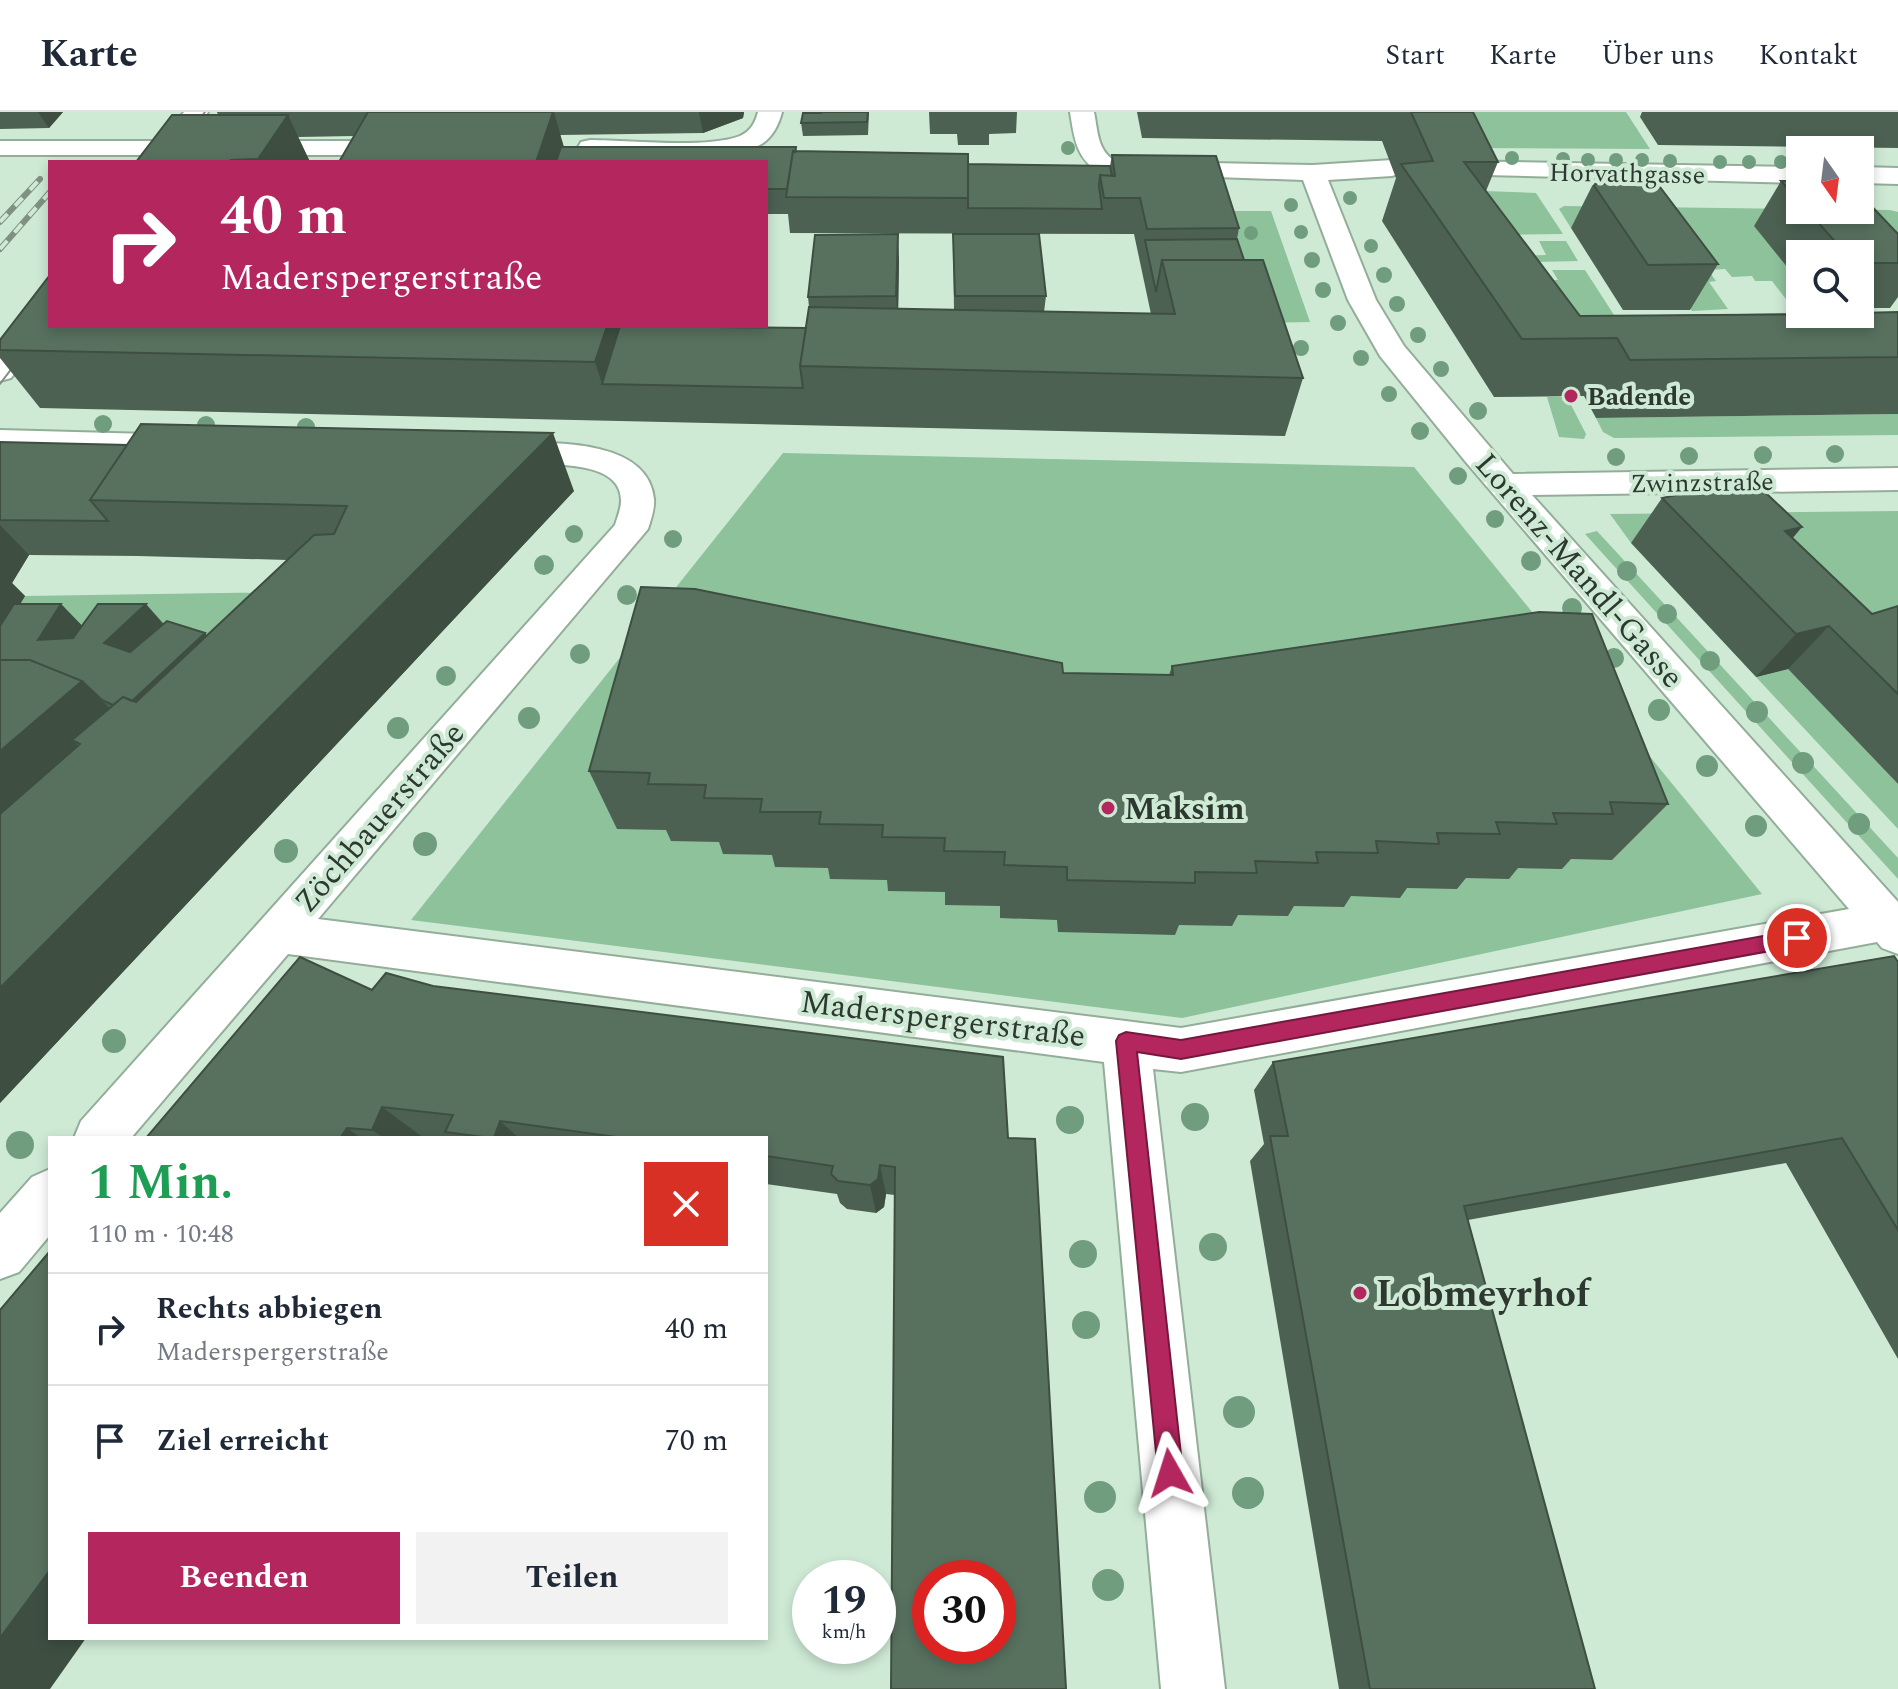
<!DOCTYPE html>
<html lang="de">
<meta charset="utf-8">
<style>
:root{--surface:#fff;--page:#f2f2f3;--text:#1f2937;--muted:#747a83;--line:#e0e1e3;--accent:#b3265e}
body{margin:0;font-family:Spectral,serif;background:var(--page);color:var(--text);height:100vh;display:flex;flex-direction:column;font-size:30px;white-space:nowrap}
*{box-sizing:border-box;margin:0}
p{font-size:26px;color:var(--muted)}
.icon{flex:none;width:44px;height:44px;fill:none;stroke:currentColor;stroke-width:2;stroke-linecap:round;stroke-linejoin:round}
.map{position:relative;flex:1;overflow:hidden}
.drawer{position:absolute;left:48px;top:1024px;width:720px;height:504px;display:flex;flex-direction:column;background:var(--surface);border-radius:0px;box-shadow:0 4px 12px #0003}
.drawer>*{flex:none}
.top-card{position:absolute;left:48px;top:48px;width:720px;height:168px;border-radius:0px;box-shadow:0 4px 12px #0003;background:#b3265e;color:#fff;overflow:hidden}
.needle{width:52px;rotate:166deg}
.fabs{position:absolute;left:1786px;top:24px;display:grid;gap:16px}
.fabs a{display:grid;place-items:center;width:88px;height:88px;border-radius:0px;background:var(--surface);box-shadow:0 4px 12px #0003;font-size:40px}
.speed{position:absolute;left:792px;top:1448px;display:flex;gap:16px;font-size:40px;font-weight:700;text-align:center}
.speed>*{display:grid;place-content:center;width:104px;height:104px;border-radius:50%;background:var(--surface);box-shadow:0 4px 12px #0003;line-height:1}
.speed small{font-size:20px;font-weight:400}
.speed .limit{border:12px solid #d22;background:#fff;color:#111}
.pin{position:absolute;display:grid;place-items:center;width:68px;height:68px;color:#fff;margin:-34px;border:4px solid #fff;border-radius:50%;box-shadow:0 2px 8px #0007}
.me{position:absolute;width:88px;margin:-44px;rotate:354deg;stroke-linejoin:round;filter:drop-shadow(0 0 6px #0008)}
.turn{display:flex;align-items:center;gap:28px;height:168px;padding:0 40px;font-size:36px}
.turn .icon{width:104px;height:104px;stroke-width:2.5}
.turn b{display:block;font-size:56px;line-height:68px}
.round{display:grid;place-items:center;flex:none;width:84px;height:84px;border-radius:0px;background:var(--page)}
.head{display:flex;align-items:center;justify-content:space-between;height:136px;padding:0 40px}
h1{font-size:48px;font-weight:700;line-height:60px;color:#1e9e55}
.button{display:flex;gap:16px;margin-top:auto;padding:16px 40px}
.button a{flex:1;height:92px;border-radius:0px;background:var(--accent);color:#fff;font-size:32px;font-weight:700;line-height:92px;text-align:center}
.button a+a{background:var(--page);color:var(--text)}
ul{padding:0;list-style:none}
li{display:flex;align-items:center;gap:24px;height:112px;padding:0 40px;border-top:2px solid var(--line)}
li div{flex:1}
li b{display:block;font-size:30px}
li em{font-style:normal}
header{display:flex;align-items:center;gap:48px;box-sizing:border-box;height:112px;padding:0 40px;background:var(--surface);border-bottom:2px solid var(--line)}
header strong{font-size:38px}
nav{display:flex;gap:44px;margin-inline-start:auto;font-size:28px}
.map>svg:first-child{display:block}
.green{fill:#8dc29b}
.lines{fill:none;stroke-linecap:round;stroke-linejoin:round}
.minor-casing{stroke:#93ad99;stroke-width:4}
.tertiary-casing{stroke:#93ad99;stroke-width:4}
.minor{fill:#fff;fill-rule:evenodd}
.tertiary{fill:#fff;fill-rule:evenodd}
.tram{stroke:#7e9183;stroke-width:2}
.rail-casing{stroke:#7e9183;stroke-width:6}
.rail{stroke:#ceead5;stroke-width:4;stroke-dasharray:11;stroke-linecap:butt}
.tree{fill:#6f9d7e}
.wall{fill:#4c6152;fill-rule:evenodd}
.shaded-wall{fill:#3e4f42}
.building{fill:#58715f;stroke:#3e4f42;stroke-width:2;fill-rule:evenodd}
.route{fill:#b3265e;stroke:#74193d;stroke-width:2}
.poi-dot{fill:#b3265e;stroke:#ceead5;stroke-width:3}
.labels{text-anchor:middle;stroke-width:8;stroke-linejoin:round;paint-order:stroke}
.far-street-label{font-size:26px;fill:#2d3830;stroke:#ceead5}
.far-poi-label{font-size:26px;font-weight:bold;fill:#2d3830;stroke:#ceead5;text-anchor:start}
.street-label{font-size:32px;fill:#2d3830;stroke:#ceead5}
.poi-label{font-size:32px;font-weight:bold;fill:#2d3830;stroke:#ceead5;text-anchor:start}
.near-poi-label{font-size:38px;font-weight:bold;fill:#2d3830;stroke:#ceead5;text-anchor:start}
</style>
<header>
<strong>Karte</strong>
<nav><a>Start</a><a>Karte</a><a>Über uns</a><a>Kontakt</a></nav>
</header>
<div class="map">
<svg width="1898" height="1577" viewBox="0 0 1898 1577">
<rect width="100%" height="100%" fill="#ceead5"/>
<path class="green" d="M1438 0H1626L1650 37 1463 36Z
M1484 79 1536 81 1563 122 1497 123Z
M1564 94 1890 98 1898 100V130L1860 142 1754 113 1800 171V197L1792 195 1772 169H1755L1752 164 1732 165 1725 157 1708 158 1716 169 1709 170 1728 197 1692 199 1635 116H1571L1559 97Z
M1224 99H1271L1310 210 1261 211Z
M1539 129H1566L1578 149 1533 150 1512 144 1546 143Z
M1552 158H1585L1645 251 1522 168H1558Z
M1547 285H1567L1586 322 1584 327 1559 325Z
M1898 302V323L1614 326 1603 320 1596 306Z
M783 341 1414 355 1762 782 1182 906 411 808Z
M1898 399V578L1717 412 1631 431 1610 402Z
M1597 419 1898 746V767L1585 422Z
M350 479 187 642 0 526 25 484Z
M1788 557 1898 672V717L1756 565Z"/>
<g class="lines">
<defs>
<path id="minor" d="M758 0H782C779 12 773 24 763 31 730 53 630 43 590 42L581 40 578 35 581 30 590 28C628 28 706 37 740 24 751 19 755 11 758 0Z
M1070 0H1094C1098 19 1097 38 1115 49L1313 53 1392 48 1401 51 1405 56 1401 61 1392 64 1328 68 1376 188 1404 234 1513 362 1898 356V378L1532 383 1898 790V842L1882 836 1877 830 1181 960 1153 957 1225 1577H1161L1104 950 288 842 131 1026H74L81 1009 615 413C617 406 621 397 621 389 622 339 520 357 488 348L484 341 488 334 500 331C545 331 648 324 654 387 655 396 651 408 648 417L318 807 1181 916 1849 797 1465 349 1380 244 1348 188 1303 68 1101 61C1076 48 1074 25 1070 0Z
M0 29H406L415 31 418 36 415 41 406 43H0Z
M1454 49 1800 55V71L1445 62 1441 57 1445 52Z
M1860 55 1898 56V72L1860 71Z
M0 318 188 323 199 326 204 333 199 340 188 343 0 338Z
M50 1057V1123L19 1160 0 1167V1101L32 1065Z"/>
<path id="tertiary" d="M184 0H208L171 50H145Z
M50 185V214L11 266 0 269V240L40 188Z"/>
</defs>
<use href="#minor" class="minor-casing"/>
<use href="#tertiary" class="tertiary-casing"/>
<use href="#minor" class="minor"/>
<use href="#tertiary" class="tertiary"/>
<path class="tram" d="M167 50 205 0
M0 272 50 206"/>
<defs>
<path id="rail" d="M0 110 40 67
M0 137 50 80"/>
</defs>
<use href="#rail" class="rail-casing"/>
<use href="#rail" class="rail"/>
</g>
<g class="tree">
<circle cx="1068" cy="36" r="7"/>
<circle cx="1512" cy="46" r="7"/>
<circle cx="1563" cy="47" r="7"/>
<circle cx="1588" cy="48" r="7"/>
<circle cx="1616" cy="48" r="7"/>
<circle cx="1642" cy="48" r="7"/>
<circle cx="1670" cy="49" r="7"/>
<circle cx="1720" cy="50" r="7"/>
<circle cx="1749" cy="50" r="7"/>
<circle cx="1781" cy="50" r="7"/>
<circle cx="1350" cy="86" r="7"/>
<circle cx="1291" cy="93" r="7"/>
<circle cx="1301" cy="120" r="7"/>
<circle cx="1251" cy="121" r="7"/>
<circle cx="1371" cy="134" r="7"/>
<circle cx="1312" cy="148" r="8"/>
<circle cx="1384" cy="163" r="8"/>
<circle cx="1323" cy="178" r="8"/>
<circle cx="1397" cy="192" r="8"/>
<circle cx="1338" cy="211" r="8"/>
<circle cx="1418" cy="223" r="8"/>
<circle cx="1301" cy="236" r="8"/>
<circle cx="1361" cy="246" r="8"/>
<circle cx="1441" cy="257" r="8"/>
<circle cx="1389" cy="282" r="8"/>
<circle cx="1478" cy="299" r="9"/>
<circle cx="103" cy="312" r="9"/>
<circle cx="206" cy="313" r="9"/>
<circle cx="306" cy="315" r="9"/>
<circle cx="1420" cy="319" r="9"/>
<circle cx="1835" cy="342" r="9"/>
<circle cx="1763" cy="343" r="9"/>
<circle cx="1689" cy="344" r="9"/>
<circle cx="1616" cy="345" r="9"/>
<circle cx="1458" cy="364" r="9"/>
<circle cx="1495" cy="407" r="9"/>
<circle cx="574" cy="422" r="9"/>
<circle cx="673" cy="427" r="9"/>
<circle cx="1531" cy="449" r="10"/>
<circle cx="544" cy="453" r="10"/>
<circle cx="1627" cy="459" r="10"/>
<circle cx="627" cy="483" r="10"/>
<circle cx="1572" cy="496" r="10"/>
<circle cx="1667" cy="502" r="10"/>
<circle cx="580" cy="542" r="10"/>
<circle cx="1614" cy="546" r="10"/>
<circle cx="1710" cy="549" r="10"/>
<circle cx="446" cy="564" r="10"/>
<circle cx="1659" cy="598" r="11"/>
<circle cx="1757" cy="600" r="11"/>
<circle cx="529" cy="606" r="11"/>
<circle cx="398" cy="616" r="11"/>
<circle cx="1803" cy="651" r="11"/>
<circle cx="1707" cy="654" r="11"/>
<circle cx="1859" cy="712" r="11"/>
<circle cx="1756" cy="714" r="11"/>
<circle cx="425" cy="732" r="12"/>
<circle cx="286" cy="739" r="12"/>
<circle cx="114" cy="929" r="12"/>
<circle cx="1195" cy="1005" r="14"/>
<circle cx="1070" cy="1008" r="14"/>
<circle cx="20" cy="1033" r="14"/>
<circle cx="1213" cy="1135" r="14"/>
<circle cx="1083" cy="1142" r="14"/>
<circle cx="1086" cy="1213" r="14"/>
<circle cx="1239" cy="1300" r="16"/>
<circle cx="1248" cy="1381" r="16"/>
<circle cx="1100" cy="1385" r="16"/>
<circle cx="1108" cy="1473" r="16"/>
</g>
<path class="wall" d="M0 0H63L49 16 0 17Z
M217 0H744L743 6 703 21 560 23 564 35H796L797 40 968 52 1110 54 1112 43 1239 116 1237 127 1244 148 1303 266 1285 324 40 296 0 246V228L50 214 806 216 809 195 808 185 899 147 898 197 954 198 953 122 1046 184 1044 200 1151 202 1134 122 790 121 788 102H766V50L354 24 298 25 310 50H136L218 3Z
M804 0H869L868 23 803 24 801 11Z
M929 0H1017L1016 21 989 22V33H958L957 22H930Z
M1137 0H1473L1498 50 1486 79 1580 204 1898 200V302L1596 306 1584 284 1494 285 1382 109 1396 66 1382 29 1142 26Z
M1642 0H1898V36L1658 33 1640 5Z
M1781 69H1800V98H1860L1898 122V185L1890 196H1860V142H1800V171L1754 114Z
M1593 72 1718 152 1690 198H1623L1571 116Z
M0 330 574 379 0 991ZM29 443 138 444 287 448 207 524 205 521 163 512 82 514 61 492H20L25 484 12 471Z
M1662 386 1793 427 1872 502 1898 494V672L1788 557 1756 565 1631 431Z
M1172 554 1668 692 1612 748 1571 747 1562 757 1518 756 1509 767 1466 766 1457 777 1407 776 1400 786 1351 784 1344 795 1294 794 1288 804 1238 803 1232 814 1179 813 1175 823 1058 820 1057 808 1000 806V794L945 793V780L888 779 887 768 830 767 828 756 775 755 772 743 723 742 719 730 671 729 666 718 617 717 589 659 1063 561 1169 563Z
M1898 850V1247L1786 1051 1468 1108 1595 1577H1339L1250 1049 1264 1032 1254 978 1273 950Z
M372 878 1008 1026 895 1083 886 1082 884 1095 876 1101 847 1097 840 1091 837 1082 766 1072V1026H146Z"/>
<path class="shaded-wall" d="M38 0H63L49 16Z
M554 0 568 50H536Z
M699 0H744L743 6 703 21Z
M288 3 310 50H259L258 47Z
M898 122 899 147 898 210 896 184Z
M607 214H621L602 272 595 250Z
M553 321 574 379 0 991V876Z
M0 413 29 443 12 471 25 484 0 526Z
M1802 415 1765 459 1785 419Z
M61 492 94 526 38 528Z
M146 492 176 526 136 564 104 531Z
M1829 514 1788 557 1756 565 1796 522Z
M205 521 233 555 124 597Z
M82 569 136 622 72 628 101 654 0 717V639Z
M382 995 424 1026H384L372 1018Z
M500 1009 519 1026H494Z
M347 1016 361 1026H340Z
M880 1053 886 1082 884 1095 876 1101 870 1073Z
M50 1458V1526H86L50 1577H0V1526Z"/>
<path class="building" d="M368 0H553L536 50H339Z
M822 0H868L867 10 801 11 803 1H821Z
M1411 0H1473L1498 50H1464L1580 204 1860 202V201L1898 200V245L1630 248 1617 226 1522 227 1401 52 1433 49Z
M172 3H288L258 47 231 48 229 50H136Z
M561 35H796L795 40 793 39 787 77H766V50H556Z
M793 39 968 42V86L786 85Z
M1112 43 1216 44 1239 116 1147 117 1140 86H1104L1100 63 1115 64Z
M968 52 1110 54 1112 64 1100 63 1099 74 1102 97 968 96Z
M1781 69H1800V90Z
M1657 71 1718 152 1648 153 1593 72Z
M1860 82 1898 122V151H1860V142H1846L1807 98H1860Z
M898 122 896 184 808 185 815 123Z
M953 122H1039L1046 184H955Z
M1237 127 1244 148H1162L1156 180 1145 128Z
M1162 148H1263L1303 266 800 254 809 195 1175 202Z
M50 163V214H607L595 250 0 238V228Z
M620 214 806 216 800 254 803 276 602 272Z
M141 312 553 321 0 876V702L80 632 72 628 123 585 136 590 314 423 334 422 347 394 90 388Z
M0 330 127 333 90 388 108 409 0 408Z
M1751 367 1802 415 1785 419 1872 502 1898 494V582L1829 514 1796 522 1662 386Z
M641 475 695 477 1062 551 1063 561 1173 563 1172 554 1539 500 1592 502 1668 692 1610 690 1613 702 1553 701 1557 712 1496 710 1500 722 1437 721 1439 732 1376 729 1378 741 1316 740 1318 751 1255 749 1257 761 1195 760V771L1067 768V755L1004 753 1005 740 944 739 945 726 882 725 883 713 819 712 821 700H760L762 687 704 686 706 673 648 672 650 661 589 659Z
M14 492H61L38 528 73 526 98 492H146L104 531 130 540 167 509 205 521 132 589 123 585 113 593 102 588 82 569 30 548H0V514Z
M0 548H30L82 569 0 639Z
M1894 844 1898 850V1118L1842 1026 1464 1094 1595 1577H1370L1270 1024H1288L1273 950Z
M300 845 372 878 386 861 433 874 1003 945 1008 1026 1035 1027 1066 1577H891L895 1055 880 1053 878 1067 870 1073 838 1069 831 1062 833 1054 766 1044V1026H623L500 1009 494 1026H491L445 1020 453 1003 382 995 372 1018 347 1016 340 1026H146ZM930 1466H998V1534H930Z
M50 1139V1458L0 1526V1198Z"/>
<path class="route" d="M1797 818 1803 820 1806 826 1803 832 1797 834 1181 947 1137 940 1183 1361 1179 1370 1170 1373 1162 1370 1158 1361 1116 929 1119 923 1126 920 1181 928Z"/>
<g class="poi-dot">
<circle cx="1571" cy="284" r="8"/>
<circle cx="1108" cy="696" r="8"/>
<circle cx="1360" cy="1181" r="8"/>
</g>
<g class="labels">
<g class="far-street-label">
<text transform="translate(1627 61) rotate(1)" y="9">Horvathgasse</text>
<text transform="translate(1702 370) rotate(-1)" y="9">Zwinzstraße</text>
</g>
<g class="far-poi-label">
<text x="1587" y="293">Badende</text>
</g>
<g class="street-label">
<text transform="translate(1580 458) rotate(49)" y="11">Lorenz-Mandl-Gasse</text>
<text transform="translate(379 705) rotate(-49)" y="11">Zöchbauerstraße</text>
<text transform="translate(943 906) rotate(7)" y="11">Maderspergerstraße</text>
</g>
<g class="poi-label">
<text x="1124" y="707">Maksim</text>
</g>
<g class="near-poi-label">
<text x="1376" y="1194">Lobmeyrhof</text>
</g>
</g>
</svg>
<div class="fabs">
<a><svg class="needle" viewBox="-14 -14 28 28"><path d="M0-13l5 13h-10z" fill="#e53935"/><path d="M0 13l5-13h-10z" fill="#747a83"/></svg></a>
<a><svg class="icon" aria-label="search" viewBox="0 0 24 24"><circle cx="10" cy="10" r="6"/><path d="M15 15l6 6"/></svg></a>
</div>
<div class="speed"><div>19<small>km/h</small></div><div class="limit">30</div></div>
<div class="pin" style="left:1797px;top:826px;background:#d93025"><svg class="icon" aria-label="arrive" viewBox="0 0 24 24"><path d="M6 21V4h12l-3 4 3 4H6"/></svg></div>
<svg class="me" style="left:1170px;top:1361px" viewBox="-20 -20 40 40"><path d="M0-17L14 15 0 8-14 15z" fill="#b3265e" stroke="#fff" stroke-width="4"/></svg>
<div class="top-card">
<div class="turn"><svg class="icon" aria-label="right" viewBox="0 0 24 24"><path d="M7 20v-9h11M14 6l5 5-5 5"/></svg><div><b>40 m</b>Maderspergerstraße</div></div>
</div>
<section class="drawer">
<div class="head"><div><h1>1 Min.</h1><p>110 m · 10:48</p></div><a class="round" style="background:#d93025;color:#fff"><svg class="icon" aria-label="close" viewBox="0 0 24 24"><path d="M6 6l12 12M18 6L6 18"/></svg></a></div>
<ul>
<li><svg class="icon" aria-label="right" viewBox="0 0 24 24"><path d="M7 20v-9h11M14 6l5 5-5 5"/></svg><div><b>Rechts abbiegen</b><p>Maderspergerstraße</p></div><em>40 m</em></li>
<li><svg class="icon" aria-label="arrive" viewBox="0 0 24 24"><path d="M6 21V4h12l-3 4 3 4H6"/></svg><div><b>Ziel erreicht</b></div><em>70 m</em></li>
</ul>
<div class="button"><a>Beenden</a><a>Teilen</a></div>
</section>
</div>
